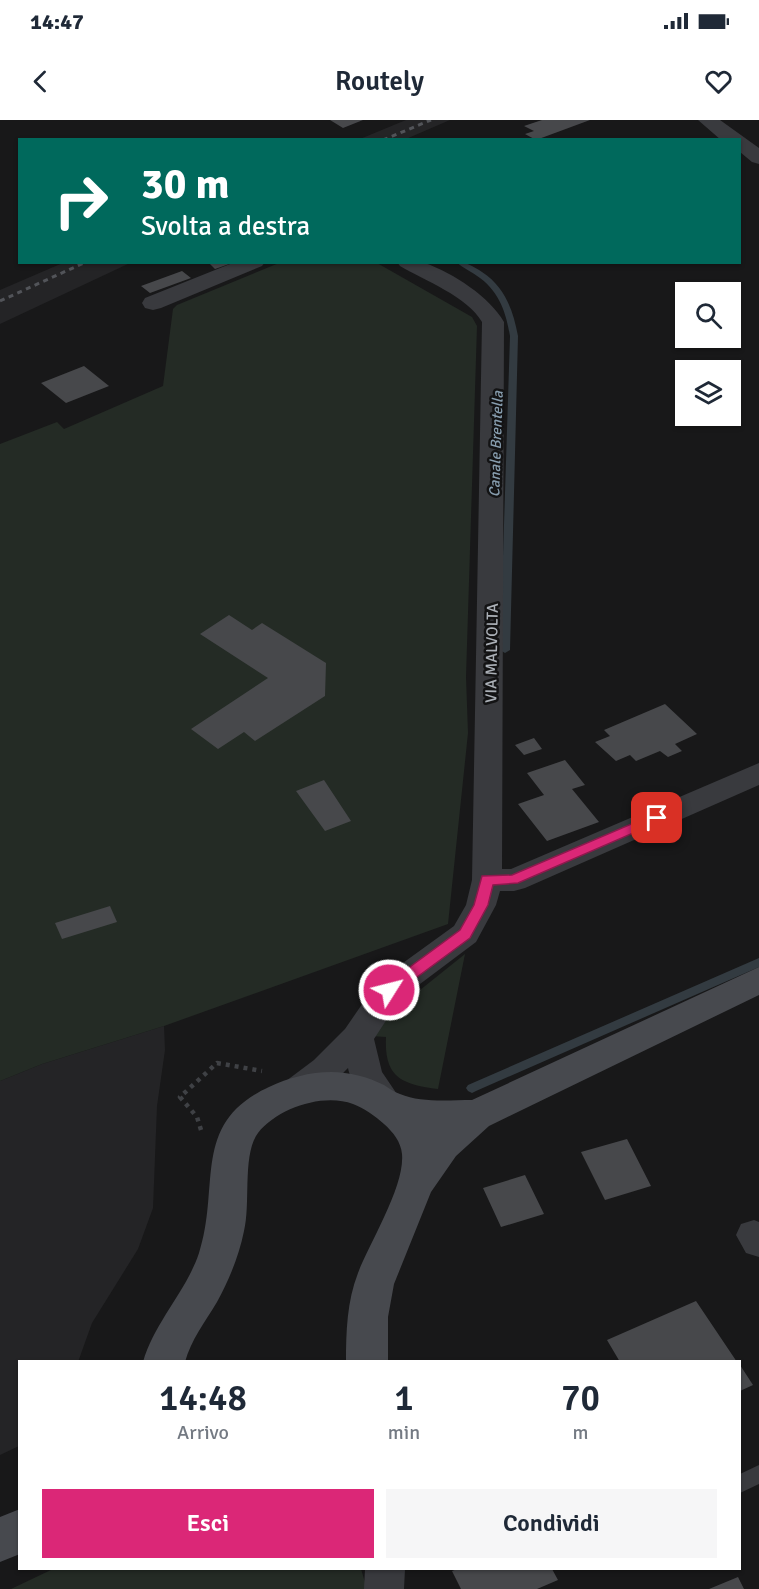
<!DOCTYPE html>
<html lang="it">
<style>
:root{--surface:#fff;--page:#f6f6f7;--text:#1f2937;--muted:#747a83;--accent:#db2777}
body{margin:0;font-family:Signika,sans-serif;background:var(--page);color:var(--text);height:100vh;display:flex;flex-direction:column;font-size:22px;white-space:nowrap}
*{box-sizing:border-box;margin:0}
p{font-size:20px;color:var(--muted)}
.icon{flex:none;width:33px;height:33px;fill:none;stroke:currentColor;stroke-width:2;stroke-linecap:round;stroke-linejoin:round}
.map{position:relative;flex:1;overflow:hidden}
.side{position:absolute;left:18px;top:1240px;width:723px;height:210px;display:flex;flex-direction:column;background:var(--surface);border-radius:0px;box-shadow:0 2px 4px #0004}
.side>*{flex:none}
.banner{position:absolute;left:18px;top:18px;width:723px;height:126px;border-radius:0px;box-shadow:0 2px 4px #0004;background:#00695c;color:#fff;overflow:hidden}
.fabs{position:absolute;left:675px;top:162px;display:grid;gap:12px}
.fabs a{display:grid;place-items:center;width:66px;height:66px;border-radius:0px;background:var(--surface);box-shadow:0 2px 4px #0004;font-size:30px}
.pin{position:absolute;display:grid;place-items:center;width:51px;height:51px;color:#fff;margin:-26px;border-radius:12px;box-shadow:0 3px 9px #0006}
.me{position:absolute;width:66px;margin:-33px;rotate:54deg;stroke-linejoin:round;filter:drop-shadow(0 0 4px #0008)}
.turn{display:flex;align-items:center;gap:21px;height:126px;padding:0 24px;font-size:27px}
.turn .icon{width:78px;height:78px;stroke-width:2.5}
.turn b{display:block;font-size:42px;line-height:51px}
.eta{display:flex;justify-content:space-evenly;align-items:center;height:102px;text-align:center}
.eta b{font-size:36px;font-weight:600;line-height:42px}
.primary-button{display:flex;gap:12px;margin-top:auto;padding:12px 24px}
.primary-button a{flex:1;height:69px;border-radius:0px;background:var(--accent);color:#fff;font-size:24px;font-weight:600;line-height:69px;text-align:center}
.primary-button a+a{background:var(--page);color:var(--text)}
.status{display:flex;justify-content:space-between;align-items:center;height:42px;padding:0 30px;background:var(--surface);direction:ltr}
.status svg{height:16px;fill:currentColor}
header{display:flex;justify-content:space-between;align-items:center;height:78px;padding:0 24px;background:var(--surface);font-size:27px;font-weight:600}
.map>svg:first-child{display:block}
.built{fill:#242426}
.green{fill:#242b25}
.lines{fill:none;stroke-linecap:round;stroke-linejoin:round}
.stream{fill:#333b41;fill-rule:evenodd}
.building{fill:#47484b}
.path{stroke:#3f4145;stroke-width:4.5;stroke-dasharray:4 5;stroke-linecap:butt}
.lane{fill:#393a3e;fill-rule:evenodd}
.street{fill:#393a3e;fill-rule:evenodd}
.secondary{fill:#47494e;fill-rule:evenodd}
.rail{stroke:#525459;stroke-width:3;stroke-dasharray:5 4.5;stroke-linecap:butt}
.route{fill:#db2777;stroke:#8e194d;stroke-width:1.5}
.labels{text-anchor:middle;stroke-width:5;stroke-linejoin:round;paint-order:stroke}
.far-water-label{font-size:15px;font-style:italic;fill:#879dae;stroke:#131314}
.street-label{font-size:16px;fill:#abb0b7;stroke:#131314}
</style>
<div class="status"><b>14:47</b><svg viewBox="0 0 49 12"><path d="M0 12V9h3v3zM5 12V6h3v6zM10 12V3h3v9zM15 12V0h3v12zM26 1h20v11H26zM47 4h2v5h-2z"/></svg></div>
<header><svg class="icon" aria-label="back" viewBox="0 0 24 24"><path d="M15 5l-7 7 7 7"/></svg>Routely<svg class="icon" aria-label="heart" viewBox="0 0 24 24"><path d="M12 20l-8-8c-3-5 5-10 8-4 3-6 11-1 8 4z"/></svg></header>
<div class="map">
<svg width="759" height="1469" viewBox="0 0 759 1469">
<rect width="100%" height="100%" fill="#181819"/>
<path class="built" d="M406 0H450L406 19H360Z
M65 142 130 143 0 204V170Z
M164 906 165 930 157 986 153 1088 138 1129 92 1203 78 1242H20L19 1326 0 1335V961L42 944Z"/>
<path class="green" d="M279 143H377L472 197 477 206 466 557 468 613 448 804 164 906 42 944 0 961V324L57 302 64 309 163 266 173 189 177 185Z
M465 834 438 969C402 964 384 958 386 917L371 916 390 894Z
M53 1449H361L367 1469H11Z"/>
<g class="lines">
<path class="stream" d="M456 142C466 142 473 146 482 152 505 167 513 190 518 216L510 530 505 533 500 530 510 216C506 193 500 173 480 158 472 152 463 148 456 142Z
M759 838V847L476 971 472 973 468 971 466 968 468 965Z"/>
</g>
<path class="building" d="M330 0H363L343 8Z
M542 0H590L536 20 525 14 534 11 524 6Z
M208 142H232V143L215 149Z
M182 151 191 158 150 173 141 166Z
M84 246 109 266 66 283 41 263Z
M229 495 252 510 262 503 326 543 325 576 255 621 244 612 218 629 191 609 268 558 200 514Z
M665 584 697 614 675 624 682 631 668 637 660 631 636 641 630 635 616 641 595 622 610 616 604 610Z
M534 618 542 629 524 635 515 625Z
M565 640 585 665 572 669 599 702 547 721 518 684 544 675 527 653Z
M324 660 351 701 325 711 296 671Z
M110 786 117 802 62 819 55 803Z
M627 1019 651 1066 605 1080 581 1032Z
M525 1055 544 1094 501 1107 483 1068Z
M696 1181 737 1242H620L607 1220Z
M740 1245 753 1265 740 1271Z
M457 1449H552L558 1460 537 1469H461L452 1451Z
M738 1457 744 1469H709Z"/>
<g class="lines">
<path class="path" d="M201 1010 197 997 180 977 217 943 262 951"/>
<path class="lane" d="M759 1345V1364L740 1373V1354Z"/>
<path class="street" d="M698 0H720L759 28V44L752 42 740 32V20H721Z
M235 142H265L262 146 161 188 153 190 145 188 142 183 145 178Z
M397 142C405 142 417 141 425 143 453 153 490 177 504 202L502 749H511L759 643V665L525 768 514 771H500L496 785 476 822 400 879 374 919 382 952 405 986 400 996C392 998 384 1001 376 996 366 988 350 960 348 948 331 965 311 989 286 981L281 971 286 961 314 940 345 909 378 861 454 806 466 785 472 760 482 202C468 177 424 160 400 146Z
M754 1100 759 1102V1137L746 1133 736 1115 741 1104Z
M365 1449H405L404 1469H364Z"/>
<path class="secondary" d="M759 847V875L489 1006 456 1036 431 1072 394 1164 388 1197V1242H346C346 1212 347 1181 358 1153 370 1122 405 1066 402 1034 401 1022 393 1012 384 1004 375 996 364 988 353 984 323 973 278 988 258 1013 242 1034 251 1084 244 1111 239 1136 229 1160 217 1182 205 1202 191 1220 185 1242H143C155 1201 186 1172 199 1133 221 1066 190 1003 269 967 288 958 310 952 331 952 349 952 368 957 384 965 389 968 394 972 400 974 421 983 449 980 472 980Z
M20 1389V1434L0 1442V1397Z"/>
<path class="rail" d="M383 20 431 0
M0 181 86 142"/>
</g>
<path class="route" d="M657 693 663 698 661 701 518 763 493 765 488 785 470 818 394 874H384L382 870 384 866 460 810 474 785 482 756 512 755Z"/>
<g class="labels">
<g class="far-water-label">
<text transform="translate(496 324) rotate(-88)" y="5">Canale Brentella</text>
</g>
<g class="street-label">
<text transform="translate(491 533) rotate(-89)" y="6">VIA MALVOLTA</text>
</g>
</g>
</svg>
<div class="fabs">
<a><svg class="icon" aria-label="search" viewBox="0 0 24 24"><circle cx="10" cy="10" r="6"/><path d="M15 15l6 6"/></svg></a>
<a><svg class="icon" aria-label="layers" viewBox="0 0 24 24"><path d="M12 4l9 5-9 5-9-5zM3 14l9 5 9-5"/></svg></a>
</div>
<div class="pin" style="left:657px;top:698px;background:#d93025"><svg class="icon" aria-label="arrive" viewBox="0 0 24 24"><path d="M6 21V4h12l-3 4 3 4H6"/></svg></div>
<svg class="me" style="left:389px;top:870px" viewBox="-20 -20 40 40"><circle r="17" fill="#db2777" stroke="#fff" stroke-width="3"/><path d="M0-11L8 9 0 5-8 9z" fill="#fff"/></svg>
<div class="banner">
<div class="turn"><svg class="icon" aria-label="right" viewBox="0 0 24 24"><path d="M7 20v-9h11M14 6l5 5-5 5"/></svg><div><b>30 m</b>Svolta a destra</div></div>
</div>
<section class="side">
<div class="eta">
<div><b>14:48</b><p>Arrivo</p></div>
<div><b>1</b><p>min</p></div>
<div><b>70</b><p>m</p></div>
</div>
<div class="primary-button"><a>Esci</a><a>Condividi</a></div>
</section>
</div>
